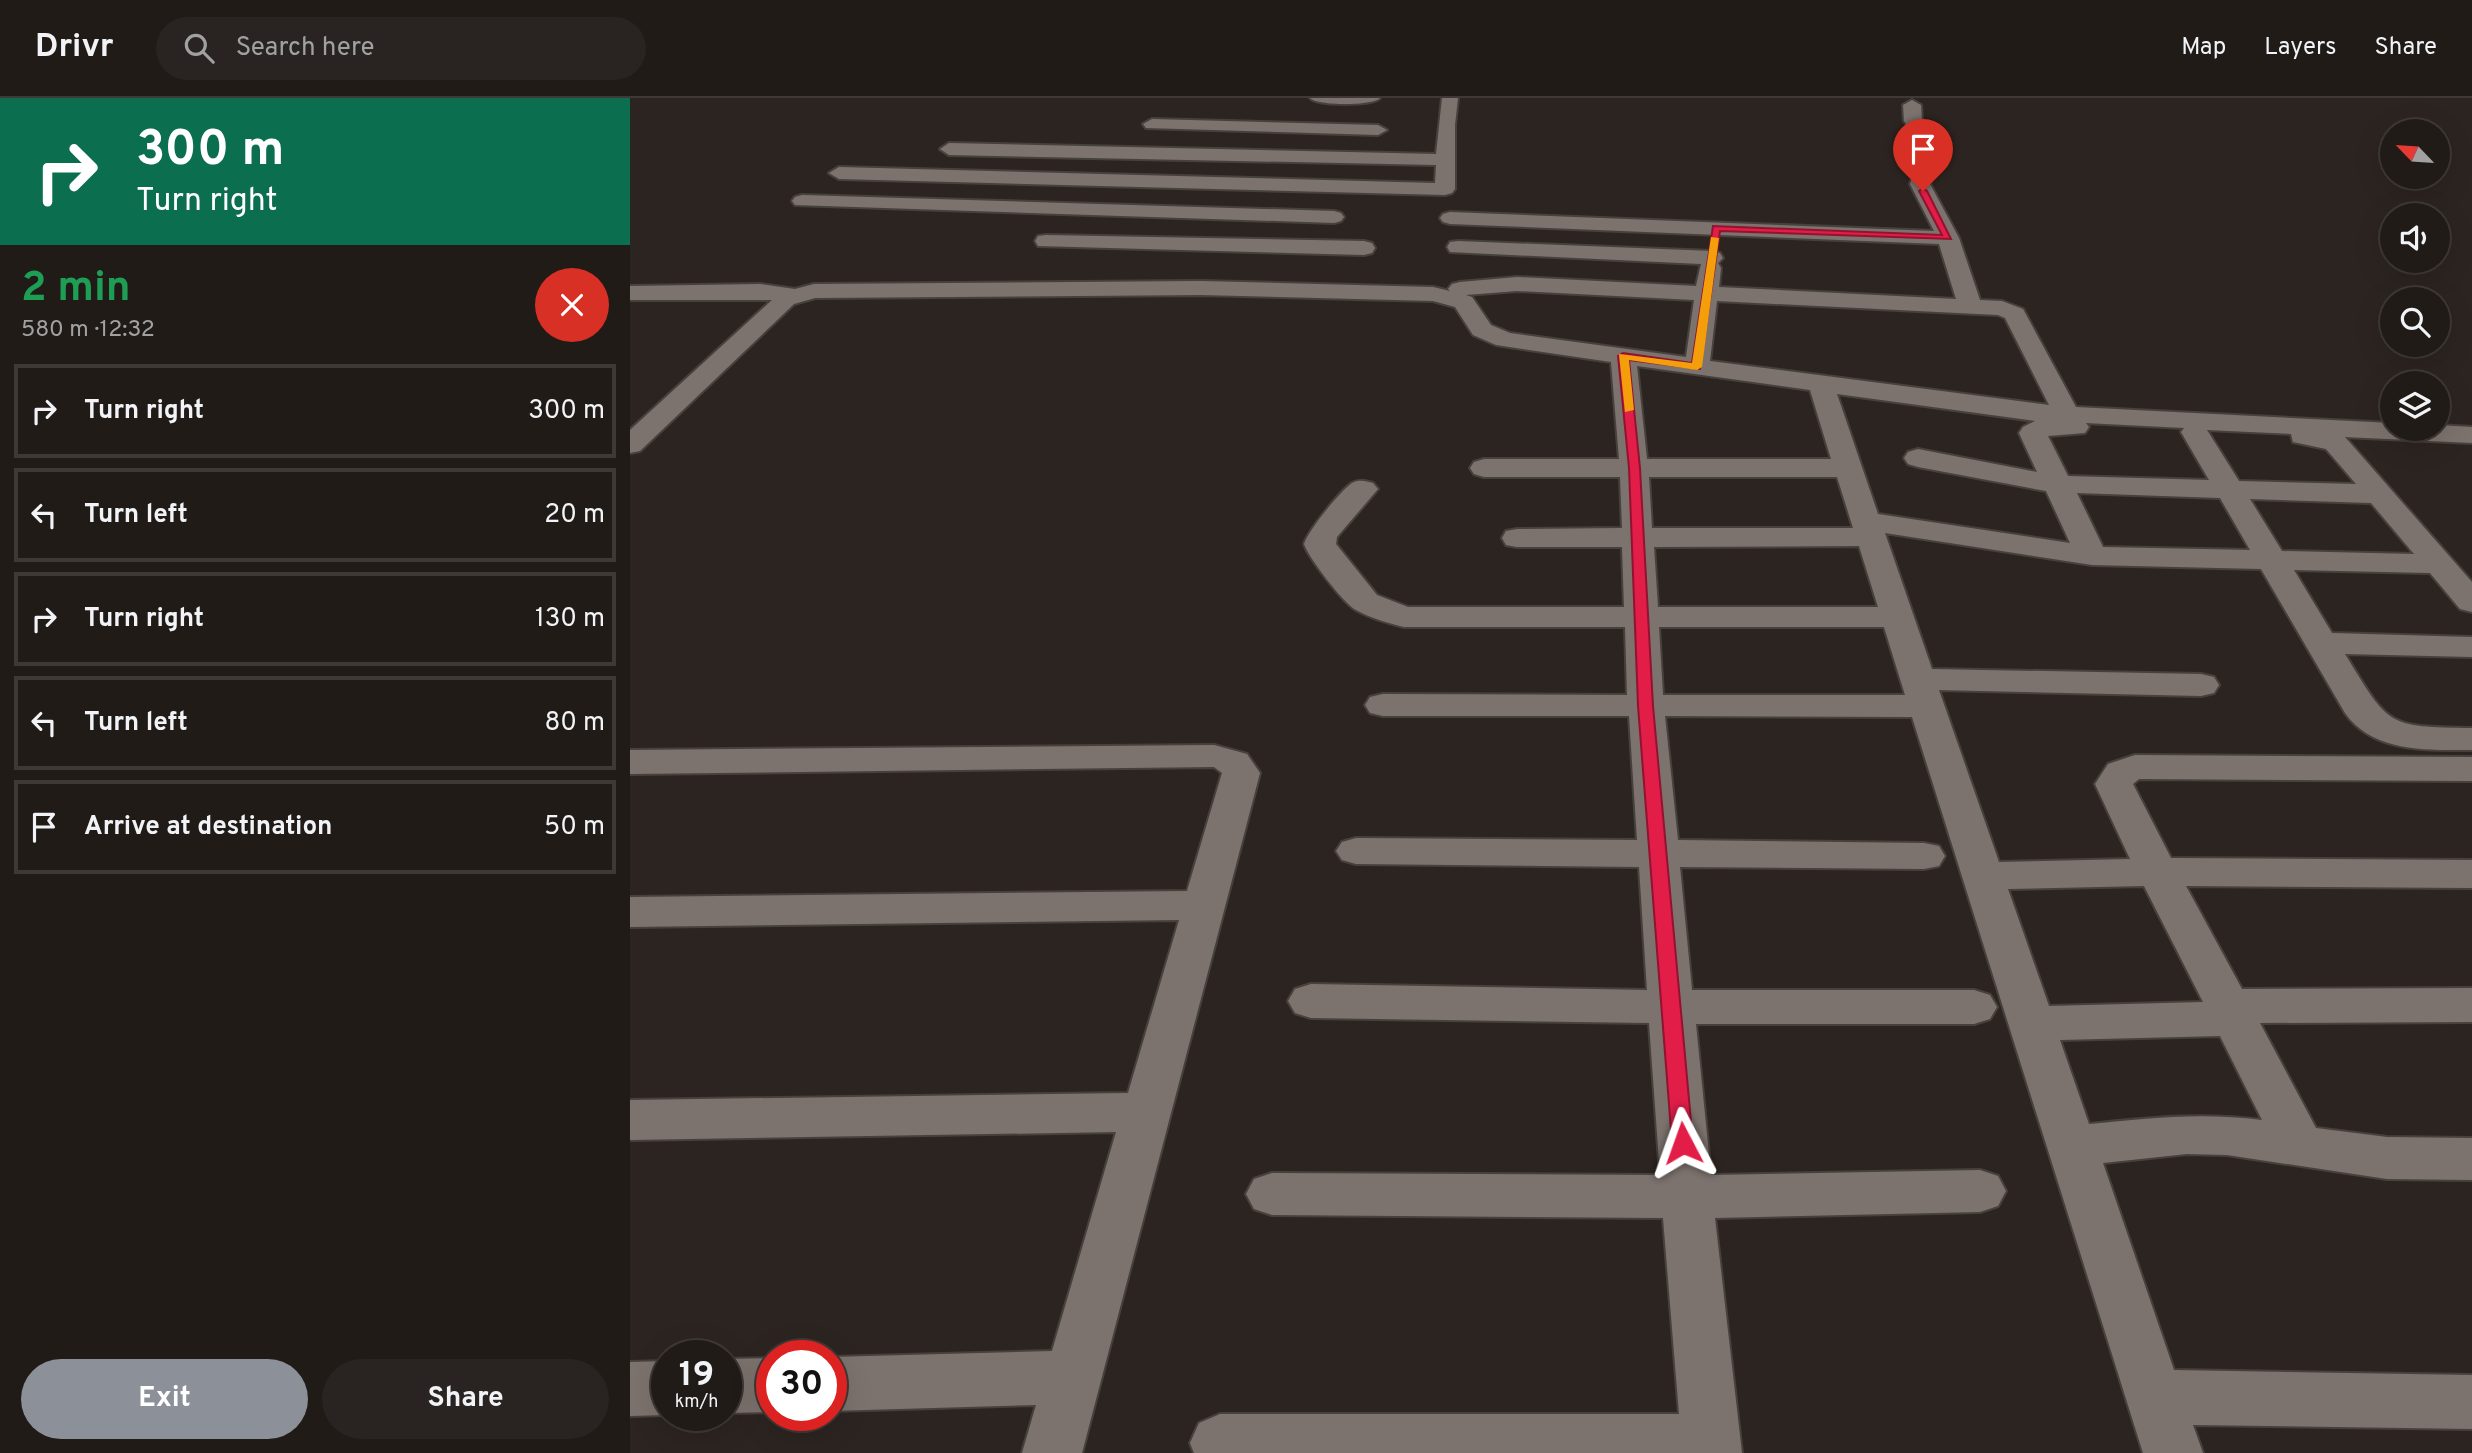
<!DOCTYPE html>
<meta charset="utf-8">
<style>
:root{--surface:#211b18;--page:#292421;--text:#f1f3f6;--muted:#a2a1a2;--line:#3e3937;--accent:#8c9099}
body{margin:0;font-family:Overpass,sans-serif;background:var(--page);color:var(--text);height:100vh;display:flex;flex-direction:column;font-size:26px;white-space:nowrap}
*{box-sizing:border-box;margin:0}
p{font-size:23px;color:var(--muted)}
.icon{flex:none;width:38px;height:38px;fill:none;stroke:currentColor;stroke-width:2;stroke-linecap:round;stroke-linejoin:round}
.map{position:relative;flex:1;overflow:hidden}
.drawer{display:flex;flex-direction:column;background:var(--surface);width:630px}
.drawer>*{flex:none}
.top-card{background:#0b6e4f;color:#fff;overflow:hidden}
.needle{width:46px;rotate:295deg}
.controls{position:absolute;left:1750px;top:21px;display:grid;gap:14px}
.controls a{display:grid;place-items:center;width:70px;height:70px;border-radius:50%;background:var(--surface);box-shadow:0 7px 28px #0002,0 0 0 2px var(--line);font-size:35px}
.speed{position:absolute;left:21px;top:1242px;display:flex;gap:14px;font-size:35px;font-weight:700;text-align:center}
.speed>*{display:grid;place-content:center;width:91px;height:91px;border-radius:50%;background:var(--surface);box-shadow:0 7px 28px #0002,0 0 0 2px var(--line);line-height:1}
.speed small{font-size:18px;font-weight:400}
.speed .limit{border:10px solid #d22;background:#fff;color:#111}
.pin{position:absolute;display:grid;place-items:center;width:60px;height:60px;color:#fff;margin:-72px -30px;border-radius:50% 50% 50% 0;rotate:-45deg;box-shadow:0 0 7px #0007}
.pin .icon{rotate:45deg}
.me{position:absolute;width:77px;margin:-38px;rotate:356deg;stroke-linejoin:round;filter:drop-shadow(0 0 5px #0008)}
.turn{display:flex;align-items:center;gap:24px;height:147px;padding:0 21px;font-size:32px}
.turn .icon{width:91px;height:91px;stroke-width:2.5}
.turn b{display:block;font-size:49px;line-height:60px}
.round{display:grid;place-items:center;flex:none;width:74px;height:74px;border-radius:37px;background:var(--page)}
.headline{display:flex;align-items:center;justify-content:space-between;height:119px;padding:0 21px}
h1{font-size:42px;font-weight:700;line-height:52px;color:#1e9e55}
.action{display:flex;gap:14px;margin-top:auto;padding:14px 21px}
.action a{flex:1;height:80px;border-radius:42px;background:var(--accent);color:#fff;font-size:28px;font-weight:700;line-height:80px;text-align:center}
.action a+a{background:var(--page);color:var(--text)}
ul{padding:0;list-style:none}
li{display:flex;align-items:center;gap:21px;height:94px;margin:0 14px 10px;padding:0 7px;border:4px solid var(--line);border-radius:0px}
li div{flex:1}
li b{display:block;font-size:26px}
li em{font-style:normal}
header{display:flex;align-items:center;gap:42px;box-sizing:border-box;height:98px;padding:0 35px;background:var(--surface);border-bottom:2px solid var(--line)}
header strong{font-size:33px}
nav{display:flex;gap:38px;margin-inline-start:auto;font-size:24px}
.search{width:490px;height:63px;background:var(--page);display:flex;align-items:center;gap:18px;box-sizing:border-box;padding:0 24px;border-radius:38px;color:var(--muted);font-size:26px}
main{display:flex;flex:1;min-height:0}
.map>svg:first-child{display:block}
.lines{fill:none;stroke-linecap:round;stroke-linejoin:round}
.minor-casing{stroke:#47413d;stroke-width:4}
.minor{fill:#7d736e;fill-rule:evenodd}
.route{fill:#e11d48;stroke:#92132f;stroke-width:2}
.slow{fill:#f59e0b}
</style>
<header>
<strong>Drivr</strong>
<div class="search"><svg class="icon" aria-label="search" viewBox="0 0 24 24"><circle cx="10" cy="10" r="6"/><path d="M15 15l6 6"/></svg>Search here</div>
<nav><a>Map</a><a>Layers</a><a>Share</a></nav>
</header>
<main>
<section class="drawer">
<div class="top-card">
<div class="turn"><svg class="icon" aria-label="right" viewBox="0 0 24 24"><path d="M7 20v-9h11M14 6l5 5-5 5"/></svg><div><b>300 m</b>Turn right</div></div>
</div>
<div class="headline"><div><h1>2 min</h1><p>580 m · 12:32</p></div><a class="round" style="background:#d93025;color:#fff"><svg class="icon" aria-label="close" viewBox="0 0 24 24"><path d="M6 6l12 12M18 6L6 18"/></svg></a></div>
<ul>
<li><svg class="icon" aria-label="right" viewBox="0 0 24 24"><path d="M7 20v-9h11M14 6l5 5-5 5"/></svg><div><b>Turn right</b></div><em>300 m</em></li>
<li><svg class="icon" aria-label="left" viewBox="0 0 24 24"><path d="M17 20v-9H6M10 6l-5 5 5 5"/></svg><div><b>Turn left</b></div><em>20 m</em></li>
<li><svg class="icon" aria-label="right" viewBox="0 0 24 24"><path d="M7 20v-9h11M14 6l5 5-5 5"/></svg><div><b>Turn right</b></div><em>130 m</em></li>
<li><svg class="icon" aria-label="left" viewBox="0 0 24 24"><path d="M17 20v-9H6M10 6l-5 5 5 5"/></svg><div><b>Turn left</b></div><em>80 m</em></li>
<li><svg class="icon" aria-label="arrive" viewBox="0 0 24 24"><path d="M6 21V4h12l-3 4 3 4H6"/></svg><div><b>Arrive at destination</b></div><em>50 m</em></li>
</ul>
<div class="action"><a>Exit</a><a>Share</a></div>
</section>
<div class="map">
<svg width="1842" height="1355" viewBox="0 0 1842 1355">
<rect width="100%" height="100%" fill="#2c2420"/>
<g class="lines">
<defs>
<path id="minor" d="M680 0H750C743 8 687 8 680 0Z
M812 0H828L825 27V91L822 95 815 97 209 81 199 75 209 69 805 85 806 67 319 57 310 51 319 45 806 56Z
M1282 2 1291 7 1292 23 1310 50 1300 86 1329 140 1350 202 1372 203 1393 211 1446 309 1762 325V331H1808V327L1842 329V345L1715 339 1842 484V514L1830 511 1800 475 1664 472 1702 535 1842 539V559L1715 556C1759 628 1756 629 1842 630V652C1798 652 1743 655 1715 615L1631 471 1462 467 1255 435 1302 571 1571 576 1584 579 1589 587 1584 595 1571 598 1309 592 1369 764 1500 761 1465 686 1478 666 1505 657 1842 659V683L1509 681 1503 686 1541 760 1842 762V790L1556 788 1612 891 1842 890V924L1630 925 1686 1030 1757 1039 1842 1040V1082L1757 1081 1597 1057 1557 1056 1473 1065 1544 1272 1842 1277V1331L1563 1327 1573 1355H1513L1282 619 1035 618 1048 742 1294 745 1309 748 1315 758 1309 768 1294 771 1050 769 1062 892H1344L1360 897 1367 909 1360 921 1344 926H1066L1081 1077 1350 1072 1368 1078 1376 1093 1368 1108 1350 1114 1085 1120 1112 1355H564L560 1345 569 1325 590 1316H1049L1033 1120 642 1117 624 1111 616 1096 624 1081 642 1075 1030 1077 1019 925 681 920 665 915 658 903 665 891 681 886 1017 892 1009 769 726 766 712 762 706 753 712 744 726 740 1007 742 999 618H753L740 615 735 607 740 599 753 596 997 597 995 529H774C758 525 740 520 726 512 714 506 678 459 674 446 678 433 710 393 722 385 729 381 736 383 743 385L748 391 707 439 706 446 747 497 778 509H994L992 449H887L876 447 872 440 876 433 887 431 992 430 990 379H854L844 376 840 370 844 364 854 361H989L981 264 866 247 843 237 825 209 803 203 571 197 185 200 164 206 10 353 0 355V332L142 202H0V188L130 186 165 191 184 186 571 183 803 189 820 193 818 191 822 186 830 184 887 179 1066 188 1071 166 820 154 817 149 820 144 828 143 1082 153 1090 155 1093 160 1088 165 1091 170 1089 189 1326 201 1309 146 820 126 813 124 810 120 813 116 820 114 1304 133 1280 86 1292 50 1274 23 1273 7ZM887 193 1064 202 1056 259 880 235 861 227 842 199 836 197ZM1087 203 1368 217 1375 220 1419 307 1080 263ZM1007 268 1180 292 1201 361H1017ZM1207 296 1405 323 1393 329 1389 335 1407 374 1288 351 1278 354 1274 360 1278 366 1288 369 1416 393 1440 445 1248 416ZM1456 325 1554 330 1551 334 1579 382 1438 378 1418 338 1455 335 1459 329ZM1577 332 1661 336 1663 344 1696 351 1726 386 1609 383ZM1019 379H1207L1223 430H1022ZM1447 395 1590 400 1620 452 1473 449ZM1620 401 1741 405 1784 456 1652 453ZM1229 448 1248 509H1028L1024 449ZM1029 529H1254L1275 597H1033ZM1514 788 1573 904 1419 908 1378 791ZM1590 938 1632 1022C1572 1014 1519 1020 1459 1026L1430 942Z
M522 21 748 27 757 32 748 37 516 30 513 26Z
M172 97 704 113 711 115 714 119 711 123 704 125 165 107 162 103 165 99Z
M416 137 734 143 742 145 745 150 742 155 734 157 408 148 405 143 408 138Z
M584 647 617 656 630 675 452 1355H392L406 1307 201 1313V1259L422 1253 486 1034 0 1042V1002L498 995 549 822 0 829V799L557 793 592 675 584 669 0 676V652Z
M142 1260V1314L96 1315V1261Z
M37 1263V1317L0 1318V1264Z"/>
</defs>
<use href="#minor" class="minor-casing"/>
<use href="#minor" class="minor"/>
</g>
<path class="route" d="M1293 90 1297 93 1321 141 1090 133 1070 271 999 262 1010 370 1023 608 1063 1045 1060 1051 1053 1053 1045 1051 1042 1045 1008 608 999 370 988 258 993 255 1062 265 1083 128 1312 137 1289 93Z"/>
<path class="slow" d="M1081 139 1089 140 1072 269 1067 272 999 262 1004 312 995 314 989 256 1062 265Z"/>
</svg>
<div class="controls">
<a><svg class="needle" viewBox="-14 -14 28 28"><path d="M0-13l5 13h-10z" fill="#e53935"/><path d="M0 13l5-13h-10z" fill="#a2a1a2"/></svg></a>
<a><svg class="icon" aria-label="sound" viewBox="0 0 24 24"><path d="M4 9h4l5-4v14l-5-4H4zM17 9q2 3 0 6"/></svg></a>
<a><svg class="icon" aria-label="search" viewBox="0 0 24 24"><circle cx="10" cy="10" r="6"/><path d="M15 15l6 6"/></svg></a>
<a><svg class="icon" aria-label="layers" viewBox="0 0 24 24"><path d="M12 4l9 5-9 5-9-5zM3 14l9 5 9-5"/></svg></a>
</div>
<div class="speed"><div>19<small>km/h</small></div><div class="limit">30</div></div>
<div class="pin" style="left:1293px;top:93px;background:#d93025"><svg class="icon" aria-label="arrive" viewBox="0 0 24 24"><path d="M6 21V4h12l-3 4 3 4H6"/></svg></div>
<svg class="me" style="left:1053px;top:1045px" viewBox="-20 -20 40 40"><path d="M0-17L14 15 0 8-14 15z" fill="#e11d48" stroke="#fff" stroke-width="4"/></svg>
</div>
</main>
